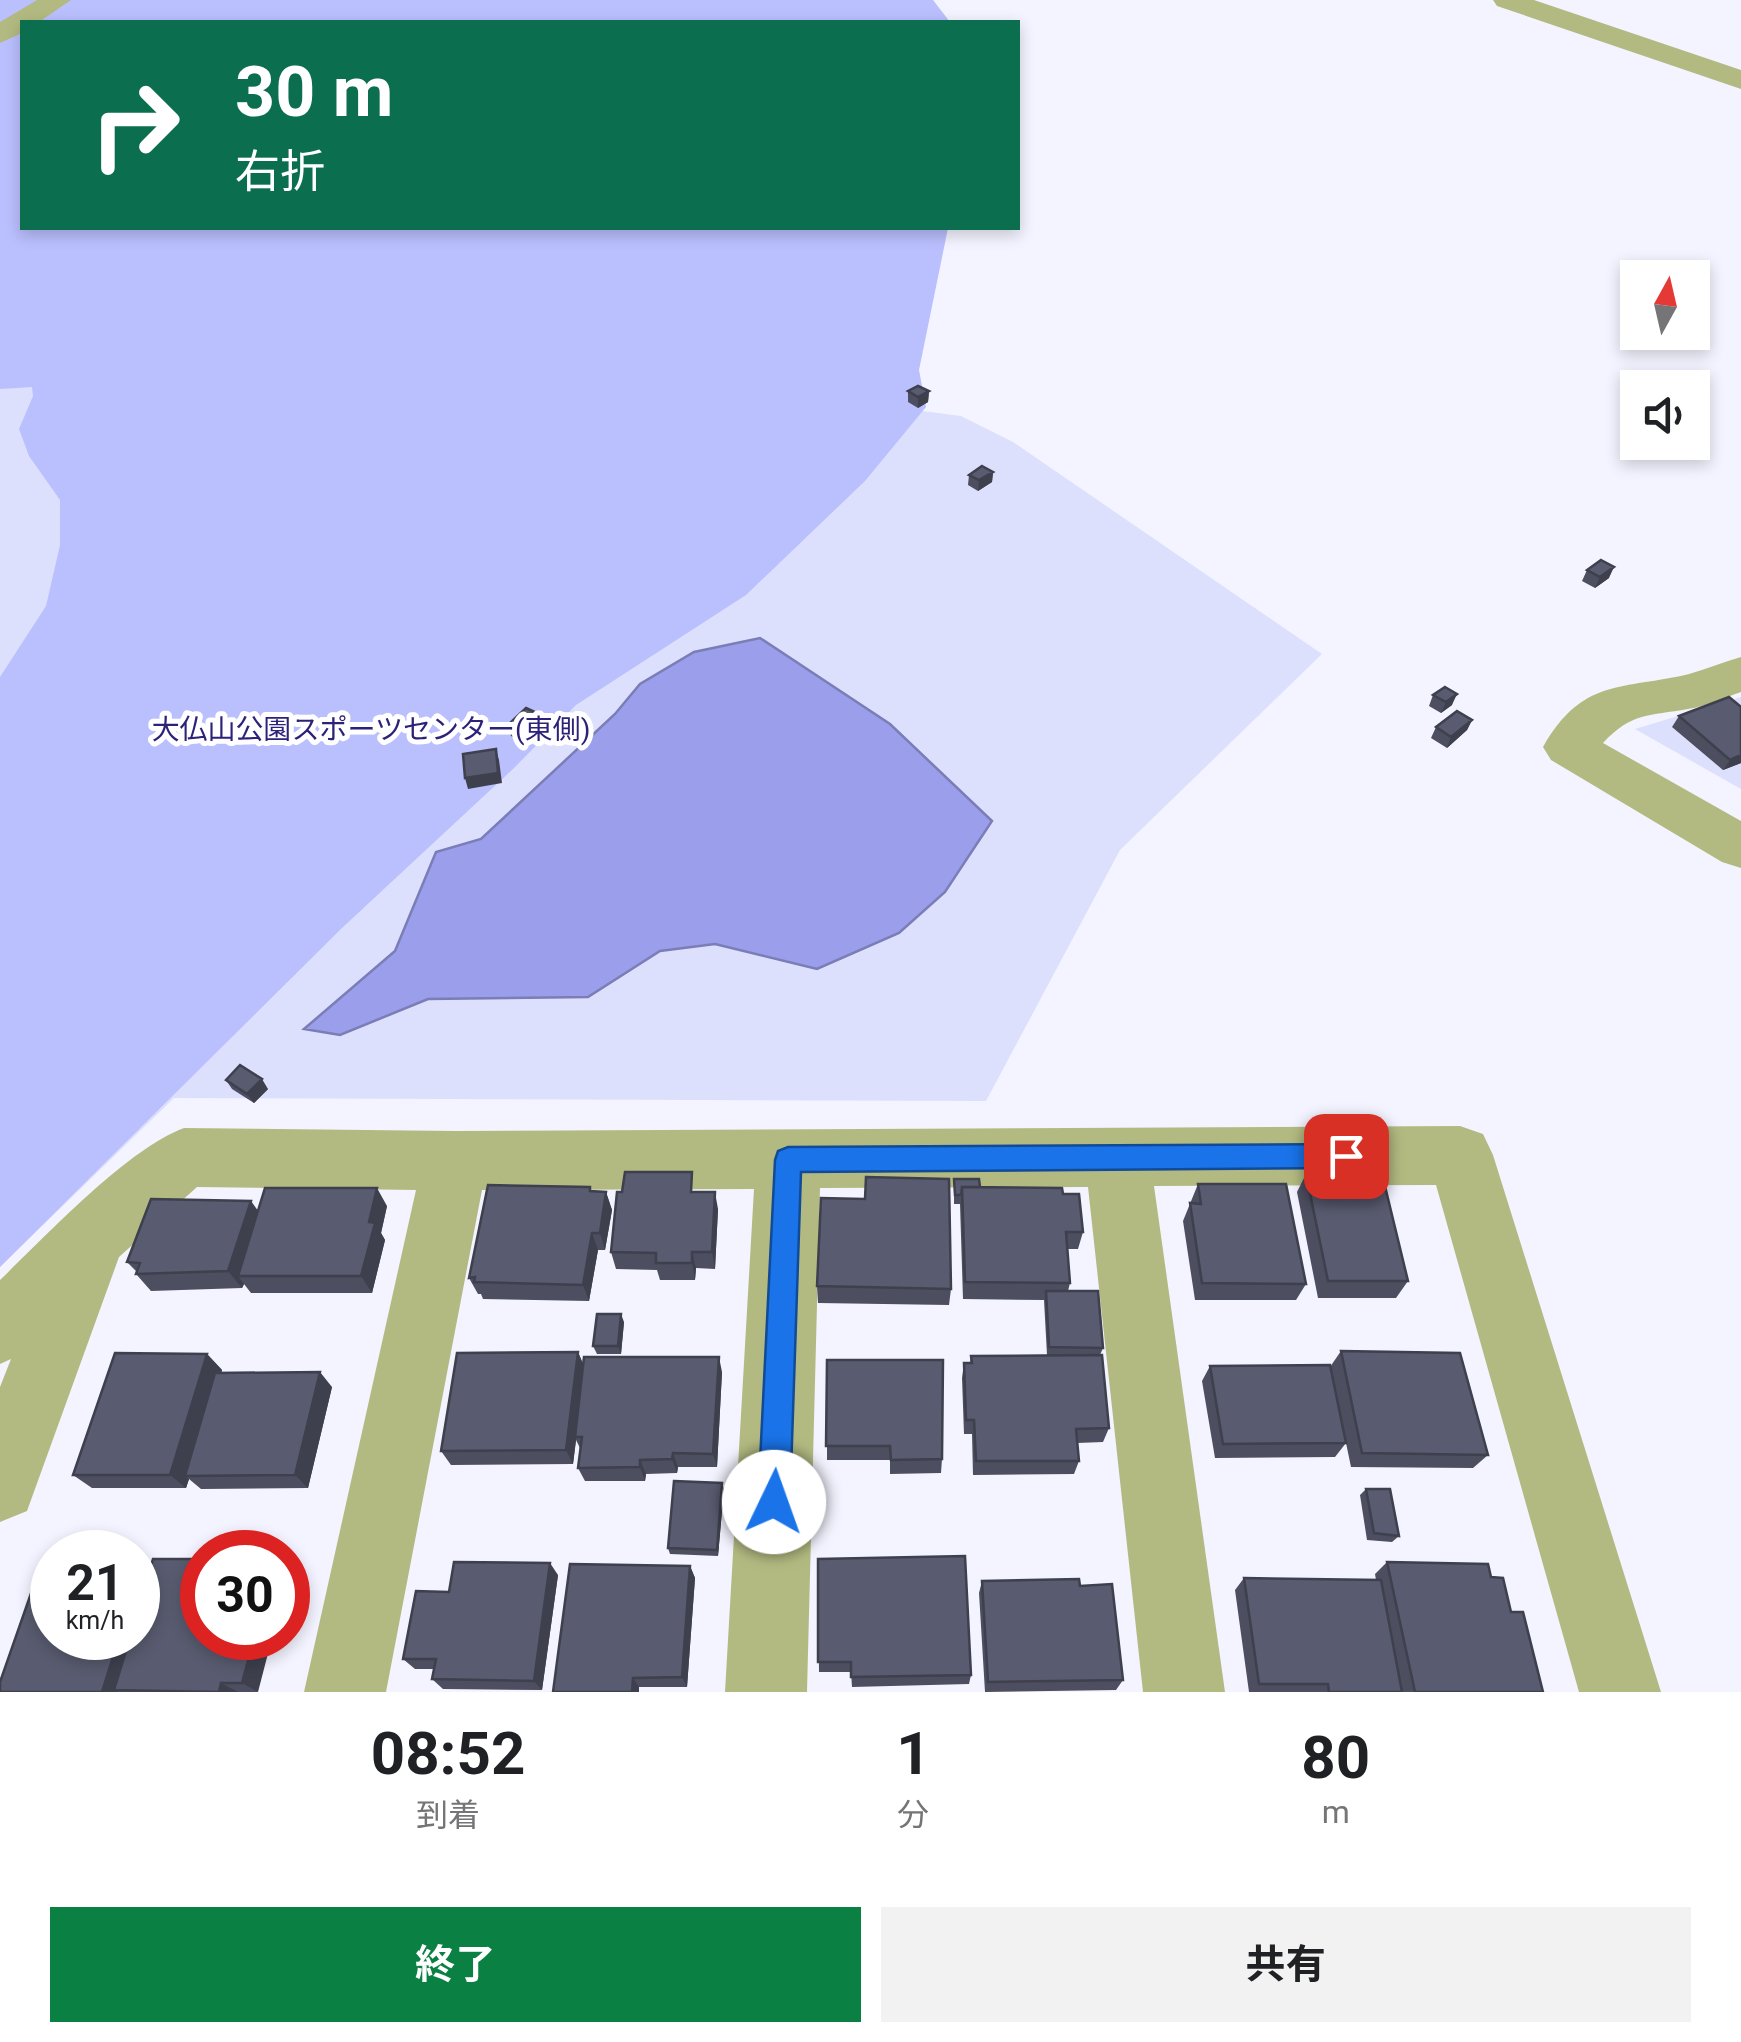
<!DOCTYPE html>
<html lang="ja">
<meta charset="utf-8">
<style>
:root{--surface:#fff;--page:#f2f2f2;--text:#202124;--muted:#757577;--accent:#0b8043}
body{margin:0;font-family:Roboto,"Noto Sans JP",sans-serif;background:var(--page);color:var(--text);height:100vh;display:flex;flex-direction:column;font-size:38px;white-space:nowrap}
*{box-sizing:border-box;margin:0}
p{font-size:32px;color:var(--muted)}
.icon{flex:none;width:55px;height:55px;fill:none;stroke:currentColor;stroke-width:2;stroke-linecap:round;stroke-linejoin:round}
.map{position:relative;height:1692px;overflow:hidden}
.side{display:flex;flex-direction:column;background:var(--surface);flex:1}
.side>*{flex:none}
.top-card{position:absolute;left:20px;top:20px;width:1000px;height:210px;border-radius:0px;box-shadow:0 5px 15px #0003;background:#0b6e4f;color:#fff;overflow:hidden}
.needle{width:65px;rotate:8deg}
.fabs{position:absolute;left:1620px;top:260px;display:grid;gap:20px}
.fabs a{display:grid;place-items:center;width:90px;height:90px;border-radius:0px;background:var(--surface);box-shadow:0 5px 15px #0003;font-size:50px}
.speed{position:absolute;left:30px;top:1530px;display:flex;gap:20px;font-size:50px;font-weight:700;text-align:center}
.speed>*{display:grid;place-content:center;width:130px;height:130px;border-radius:50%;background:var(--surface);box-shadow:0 5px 15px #0003;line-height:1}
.speed small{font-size:25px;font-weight:400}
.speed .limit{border:15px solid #d22;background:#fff;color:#111}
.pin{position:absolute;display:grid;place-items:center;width:85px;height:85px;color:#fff;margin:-42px;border-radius:20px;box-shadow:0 5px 15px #0006}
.me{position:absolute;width:110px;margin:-55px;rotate:3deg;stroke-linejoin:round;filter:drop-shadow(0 0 8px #0008)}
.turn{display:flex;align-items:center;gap:35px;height:210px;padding:0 50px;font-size:45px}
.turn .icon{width:130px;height:130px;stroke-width:2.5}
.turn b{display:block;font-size:70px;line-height:85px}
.eta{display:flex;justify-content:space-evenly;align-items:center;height:170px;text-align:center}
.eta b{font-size:60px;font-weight:700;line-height:70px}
.button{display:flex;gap:20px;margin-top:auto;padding:20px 50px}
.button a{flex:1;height:115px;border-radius:0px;background:var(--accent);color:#fff;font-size:40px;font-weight:700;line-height:115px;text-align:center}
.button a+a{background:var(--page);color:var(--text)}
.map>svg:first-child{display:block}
.green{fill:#dde0fc}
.forest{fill:#babffe}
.water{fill:#9a9eeb;stroke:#7a7db6;stroke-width:2.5}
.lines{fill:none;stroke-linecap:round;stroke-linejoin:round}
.minor{fill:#b3ba81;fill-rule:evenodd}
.wall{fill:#4d4e60}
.shaded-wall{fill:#3e404e}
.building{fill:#595b70;stroke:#3e404e;stroke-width:2.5}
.route{fill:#1a73e8;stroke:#114b97;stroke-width:2.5}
.labels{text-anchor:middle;stroke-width:10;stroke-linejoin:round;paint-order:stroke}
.park-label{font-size:28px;fill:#2d2279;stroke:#fff}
</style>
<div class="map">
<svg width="1741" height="1692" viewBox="0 0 1741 1692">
<rect width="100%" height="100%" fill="#f3f4ff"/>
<path class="green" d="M0 199 22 228 900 408 961 416 1013 442 1322 654 1120 850 986 1101 174 1098 0 1267Z
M1741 697V789L1635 729Z"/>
<path class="forest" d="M0 0H933L950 22H22V228H948L919 370 926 407 865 481 746 595 576 705 513 769 342 928 0 1267V677L46 606 60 545V500L29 456 19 429 33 396 32 387 0 389Z"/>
<path class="water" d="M760 638 890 724 992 821 945 892 899 933 817 969 715 944 660 951 588 997 428 999 340 1035 304 1029 395 951 436 852 481 839 615 714 640 684 694 652Z"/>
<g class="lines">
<path class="minor" d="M37 0H71L39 22H22V33L0 43V22Z
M1493 0H1534L1741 70V89L1497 6Z
M1741 657V692C1724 698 1706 706 1688 709 1649 716 1632 712 1603 743L1741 821V868L1722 862 1551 760 1543 747C1583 677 1623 690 1689 674 1706 669 1724 662 1741 657Z
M1460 1126 1483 1134 1493 1155 1661 1692H1579L1436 1185 1154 1186 1225 1692H1143L1088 1187 820 1188 807 1692H725L754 1189 482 1190 386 1692H304L416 1190 197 1187 119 1257 27 1511 0 1522V1387L11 1359 0 1364V1280C46 1236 127 1149 184 1128L455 1131Z"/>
</g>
<path class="wall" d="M908 391H929L928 402 918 408 908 402Z
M993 472 992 482 978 491 968 485 969 475Z
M1587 570 1609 578 1595 588 1582 581Z
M1433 695 1452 705 1441 713 1429 706Z
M1741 707V763L1723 770 1672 727 1679 716Z
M1472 720 1467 730 1447 748 1431 738 1436 727Z
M508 725 544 726 526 744 511 736Z
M226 1080 268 1089 254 1103 232 1089Z
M1306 1174 1408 1281 1396 1298H1318L1297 1192Z
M954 1179 980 1187 1063 1194 1083 1232 1078 1249H1067L1070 1283 1068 1291 1103 1348 1100 1355 1109 1428 1103 1442 1077 1443 1079 1461 1074 1474 973 1475 972 1434H964L962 1378 964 1363H970L971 1356 1047 1355 1044 1300 963 1299 960 1204H954Z
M1198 1184 1306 1284 1296 1300H1195L1183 1221Z
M590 1187 591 1191 606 1192 612 1210 605 1250H598L589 1301 483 1299 481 1294H478L469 1278Z
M696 1192 718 1209 715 1269 696 1268 695 1280H660L657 1270 616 1269 611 1252Z
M387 1206 381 1233 385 1240 372 1293H251L244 1284 242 1288 151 1291 136 1274 137 1272 127 1262 258 1211Z
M817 1286 951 1289 949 1305 818 1303Z
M624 1322 621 1354H597L593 1346Z
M1341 1351 1488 1455 1473 1468 1351 1467 1346 1443 1335 1457 1215 1458 1202 1381 1210 1366 1330 1367Z
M578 1352 583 1365 722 1372 717 1467H678L677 1473 646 1474 645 1481H585L578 1468 580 1448 576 1440 573 1464 451 1465 441 1451Z
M207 1354 222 1370 221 1373 332 1387 308 1488 201 1489 189 1479 186 1488H92L73 1475Z
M827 1360 942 1459 941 1473 890 1474V1460H827Z
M724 1489 718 1556 670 1554 668 1548Z
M1366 1489 1399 1536 1392 1542 1367 1540 1360 1495Z
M818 1559 971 1675 969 1684 852 1687 851 1672H819Z
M143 1560 151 1566 258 1692H0Z
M1387 1562 1491 1577 1511 1612 1543 1692H1249L1235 1590 1244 1578 1376 1580 1375 1574Z
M690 1566 695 1578 687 1687H639L553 1692Z
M558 1575 542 1690 443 1689 432 1679 434 1669H415L403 1659 449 1592Z
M982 1581 1080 1586 1123 1680 1116 1690 985 1692 979 1593Z"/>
<path class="shaded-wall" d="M929 391 928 402 918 408V397Z
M993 472 992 482 978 491 979 480Z
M1614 567 1609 578 1595 588 1600 577Z
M1457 694 1452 705 1441 713 1446 702Z
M541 715 544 726 526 744 523 733Z
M1472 720 1467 730 1447 748 1451 737Z
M496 749 499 760 502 783 468 789 465 778Z
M1741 755V763L1723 770 1730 760Z
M262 1079 268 1089 254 1103 247 1094Z
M377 1188 387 1206 381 1233 385 1240 372 1293 361 1276 369 1222Z
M606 1192 612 1210 605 1250 600 1233Z
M715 1192 718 1209 715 1269 712 1252Z
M251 1201 264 1219 238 1276 244 1284 242 1288 228 1271Z
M592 1233 598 1250 589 1301 583 1285Z
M692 1252 696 1268 695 1280 692 1263Z
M621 1314 624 1322 621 1354 618 1346Z
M578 1352 585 1368 573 1464 566 1450Z
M207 1354 222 1370 190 1476H185L189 1479 186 1488 170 1475Z
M719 1357 722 1372 717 1467 713 1454Z
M320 1372 332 1387 308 1488 295 1475Z
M673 1453 678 1467 677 1473 672 1459Z
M640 1460 646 1474 645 1481 640 1467Z
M722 1483 724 1489 718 1556 717 1550Z
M143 1560 161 1572 125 1690H114L119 1692H102L119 1638H138V1578Z
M550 1563 558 1575 542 1690 534 1681Z
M690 1566 695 1578 687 1687 682 1677Z
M254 1638H272L258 1692 242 1683Z
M633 1678 639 1687V1692H632Z
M221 1683 238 1692H219Z"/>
<path class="building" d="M918 386 929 391 918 397 908 391Z
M982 466 993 472 979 480 969 475Z
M1601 560 1614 567 1600 577 1587 570Z
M1445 687 1457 694 1446 702 1433 695Z
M1729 697 1741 707V755L1730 760 1679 716Z
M526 708 541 715 523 733 508 725Z
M1457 711 1472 720 1451 737 1436 727Z
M496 749 498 773 465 778 463 754Z
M240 1065 262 1079 247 1094 226 1080Z
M625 1172H692L691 1192H715L712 1252H692V1263H656V1253L611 1252 617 1192H622Z
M1306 1174H1382L1408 1281H1328Z
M866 1177 949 1179 951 1289 817 1286 821 1198 865 1199Z
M954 1179H979L980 1187H962L961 1195H955Z
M1198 1184H1286L1306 1284 1202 1283 1190 1203 1201 1204Z
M488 1185 590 1187V1191L606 1192 600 1233H592L583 1285 474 1282 475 1277 469 1278Z
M962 1187 1062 1188 1063 1194H1079L1083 1232H1066L1070 1283 965 1282Z
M265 1188H377L369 1222 375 1223 361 1276H238Z
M151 1199 251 1201 228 1271 136 1274 140 1263 127 1262Z
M1046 1291H1098L1103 1348 1049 1347Z
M597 1314H621L618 1346H593Z
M1341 1351 1460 1353 1488 1455 1362 1453Z
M578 1352 566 1450 441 1451 457 1353Z
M115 1353 207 1354 170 1475H73Z
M1102 1355 1109 1428 1076 1429 1079 1461H976L974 1420H966L964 1363H972L971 1356Z
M584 1357H719L713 1454 673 1453 672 1459 640 1460V1467L578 1468 582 1437H575Z
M827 1360H943L942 1459 891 1460 890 1446H826Z
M1330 1365 1346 1443 1223 1444 1210 1366Z
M320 1372 295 1475 185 1476 215 1373Z
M674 1481 722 1483 717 1550 668 1548Z
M1366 1489H1390L1399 1536 1374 1533Z
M965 1556 971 1675 851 1677V1662H818V1559Z
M43 1559H52V1638H119L102 1692H0V1682Z
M153 1559H202V1638H254L242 1683H221L219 1692 114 1690 130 1638H138V1611Z
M138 1560H143L138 1578Z
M454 1562 550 1563 534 1681 432 1679 436 1659H403L416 1591 449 1592Z
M1387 1562 1488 1564 1491 1577 1503 1578 1511 1612H1523L1543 1692H1415Z
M570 1564 690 1566 682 1677 633 1678 632 1692H553Z
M1244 1578 1381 1580 1402 1692H1329L1328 1684H1259Z
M1079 1579 1080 1586 1112 1584 1123 1680 988 1682 982 1581Z"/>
<path class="route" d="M1346 1144 1355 1147 1359 1156 1355 1165 1346 1168 801 1172 790 1502 785 1513 774 1518 763 1513 758 1502 775 1160 778 1151 788 1147Z"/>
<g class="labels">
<g class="park-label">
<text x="371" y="739">大仏山公園スポーツセンター(東側)</text>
</g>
</g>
</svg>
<div class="fabs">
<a><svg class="needle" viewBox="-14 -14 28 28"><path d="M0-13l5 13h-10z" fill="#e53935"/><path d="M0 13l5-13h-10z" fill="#757577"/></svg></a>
<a><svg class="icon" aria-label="sound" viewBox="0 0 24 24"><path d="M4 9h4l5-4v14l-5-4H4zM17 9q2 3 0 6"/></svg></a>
</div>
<div class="speed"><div>21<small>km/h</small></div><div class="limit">30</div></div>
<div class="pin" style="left:1346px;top:1156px;background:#d93025"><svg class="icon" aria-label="arrive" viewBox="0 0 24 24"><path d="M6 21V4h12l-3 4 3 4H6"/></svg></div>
<svg class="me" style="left:774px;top:1502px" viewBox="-20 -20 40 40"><circle r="19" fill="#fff"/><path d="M0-13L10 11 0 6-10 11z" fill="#1a73e8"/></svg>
<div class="top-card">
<div class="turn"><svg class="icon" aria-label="right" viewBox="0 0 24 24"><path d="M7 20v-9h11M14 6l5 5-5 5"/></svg><div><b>30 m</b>右折</div></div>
</div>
</div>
<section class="side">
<div class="eta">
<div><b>08:52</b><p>到着</p></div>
<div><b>1</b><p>分</p></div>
<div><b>80</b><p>m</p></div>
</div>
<div class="button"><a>終了</a><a>共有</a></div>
</section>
